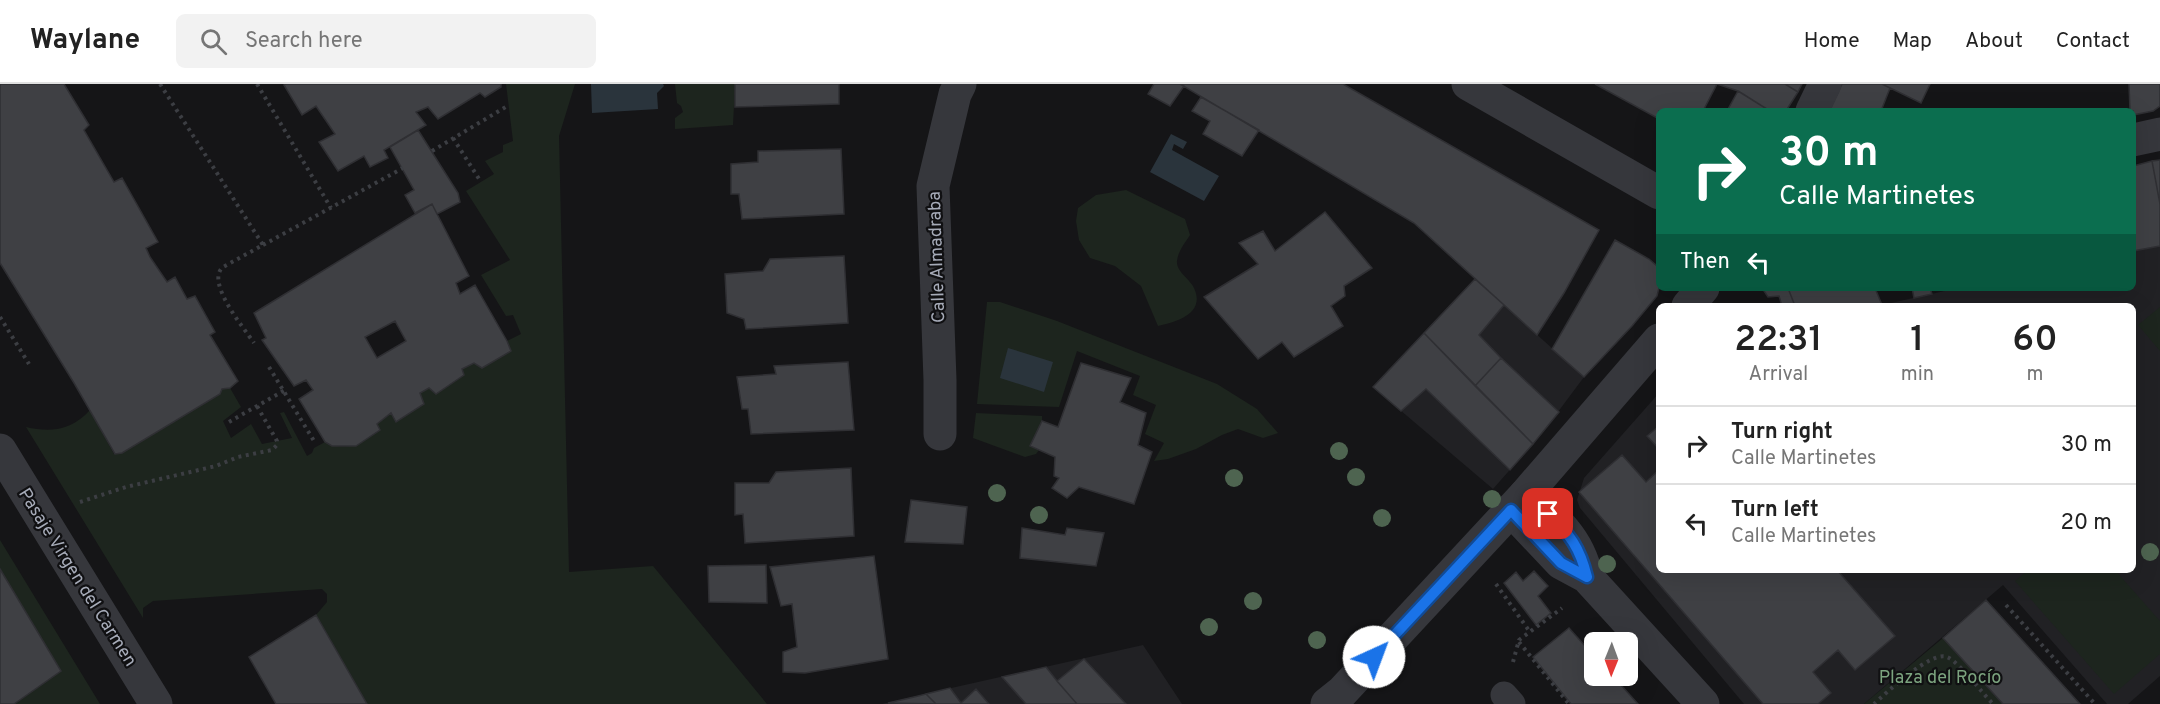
<!DOCTYPE html>
<meta charset="utf-8">
<style>
:root{--surface:#fff;--page:#f2f2f2;--text:#222;--muted:#767676;--line:#e0e0e0}
body{margin:0;font-family:Overpass,sans-serif;background:var(--page);color:var(--text);height:100vh;display:flex;flex-direction:column;font-size:22px;white-space:nowrap}
*{box-sizing:border-box;margin:0}
p{font-size:20px;color:var(--muted)}
.icon{flex:none;width:33px;height:33px;fill:none;stroke:currentColor;stroke-width:2;stroke-linecap:round;stroke-linejoin:round}
.map{position:relative;flex:1;overflow:hidden}
.sheet{position:absolute;left:1656px;top:219px;width:480px;height:270px;display:flex;flex-direction:column;background:var(--surface);border-radius:9px;box-shadow:0 6px 24px #0002}
.sheet>*{flex:none}
.banner{position:absolute;left:1656px;top:24px;width:480px;height:183px;border-radius:9px;box-shadow:0 6px 24px #0002;background:#0b6e4f;color:#fff;overflow:hidden}
.needle{width:39px;rotate:181deg}
.controls{position:absolute;left:1584px;top:548px;display:grid;gap:12px}
.controls a{display:grid;place-items:center;width:54px;height:54px;border-radius:9px;background:var(--surface);box-shadow:0 6px 24px #0002;font-size:30px}
.pin{position:absolute;display:grid;place-items:center;width:51px;height:51px;color:#fff;margin:-26px;border-radius:12px;box-shadow:0 3px 9px #0006}
.me{position:absolute;width:66px;margin:-33px;rotate:43deg;stroke-linejoin:round;filter:drop-shadow(0 0 4px #0008)}
.turn{display:flex;align-items:center;gap:21px;height:126px;padding:0 24px;font-size:27px}
.turn .icon{width:78px;height:78px;stroke-width:2.5}
.turn b{display:block;font-size:42px;line-height:51px}
.then{display:flex;align-items:center;height:57px;padding:0 24px;background:#0003;gap:12px;font-size:22px}
.eta{display:flex;justify-content:space-evenly;align-items:center;height:102px;text-align:center}
.eta b{font-size:36px;font-weight:600;line-height:42px}
ul{padding:0;list-style:none}
li{display:flex;align-items:center;gap:18px;height:78px;padding:0 24px;border-top:2px solid var(--line)}
li div{flex:1}
li b{display:block;font-size:22px}
li em{font-style:normal}
header{display:flex;align-items:center;gap:36px;box-sizing:border-box;height:84px;padding:0 30px;background:var(--surface);border-bottom:2px solid var(--line)}
header strong{font-size:28px}
nav{display:flex;gap:33px;margin-inline-start:auto;font-size:21px}
.search{width:420px;height:54px;background:var(--page);display:flex;align-items:center;gap:15px;box-sizing:border-box;padding:0 21px;border-radius:9px;color:var(--muted);font-size:22px}
.map>svg:first-child{display:block}
.built{fill:#212124}
.green{fill:#1d251e}
.water{fill:#2a343c}
.building{fill:#3f4044;stroke:#2f2f33;stroke-width:1.5;fill-rule:evenodd}
.lines{fill:none;stroke-linecap:round;stroke-linejoin:round}
.path{stroke:#3c3e43;stroke-width:4;stroke-dasharray:3 4.5;stroke-linecap:butt}
.pedestrian{stroke:#36373c;stroke-width:27}
.minor{stroke:#36373c;stroke-width:33}
.tertiary{stroke:#36373c;stroke-width:33}
.tree{fill:#4e6450}
.route-casing{stroke:#114b97;stroke-width:15}
.route{stroke:#1a73e8;stroke-width:10}
.labels{text-anchor:middle;stroke-width:4.5;stroke-linejoin:round;paint-order:stroke}
.street-label{font-size:18px;fill:#a6abb8;stroke:#101012}
.park-label{font-size:18px;fill:#7ca47f;stroke:#101012}
</style>
<header>
<strong>Waylane</strong>
<div class="search"><svg class="icon" aria-label="search" viewBox="0 0 24 24"><circle cx="10" cy="10" r="6"/><path d="M15 15l6 6"/></svg>Search here</div>
<nav><a>Home</a><a>Map</a><a>About</a><a>Contact</a></nav>
</header>
<div class="map">
<svg width="2160" height="620" viewBox="0 0 2160 620">
<rect width="100%" height="100%" fill="#151517"/>
<path class="built" d="M2160 162V592L2128 620H2107L2003 501 1864 620H1744L1580 424 1577 416 1584 394 1659 309V486H2133V222L1882 221 1958 204H2133V167Z
M1475 195 1584 293 1543 348 1493 405 1373 303Z
M1143 561 1182 620H882L938 607Z"/>
<path class="green" d="M506 0H575L559 52 569 488 653 482 767 620H367L316 531 327 518V510L322 505 153 517 143 524V534L26 343C51 349 72 346 90 326L114 370 122 369 220 310 222 305 230 304 241 323 223 337 231 354 251 340 262 360 292 354 280 329 284 328 307 372 312 369 314 364 325 358C347 369 362 358 380 346L377 340 391 329 396 337 424 320 420 309 429 304 436 310 464 291 462 285 474 279 510 266 507 257 521 250 513 231 506 232 481 191 510 176 466 107 494 90 485 77 503 68V61L513 57Z
M675 0H735L733 41 675 45V34L683 28 681 22 677 19Z
M1126 106 1185 135 1190 151C1185 159 1178 167 1177 177 1176 188 1190 195 1194 204 1206 230 1176 238 1158 242L1141 202 1115 182 1090 174 1079 156 1076 137 1078 124 1096 111Z
M987 218H1000L1057 237 1217 300 1257 325 1278 349 1263 354 1238 345 1222 351 1196 365 1168 375 1154 377 1164 359 1145 350 1156 321 1133 311 1140 292 1077 267 1059 323 977 320Z
M2160 223V267L2138 241Z
M976 329 1042 332V337L1031 362 1039 366 1036 370 1025 373 973 354Z
M0 456 100 620H0Z
M2028 486H2115L2160 537V570L2114 610 2015 497Z
M1943 554 2003 620H1864Z"/>
<path class="water" d="M591 0H663L664 2 657 9 658 25 592 29Z
M1171 50 1187 58 1183 65 1174 60 1172 66 1219 92 1204 117 1150 88Z
M1008 264 1053 278 1044 308 1000 294Z"/>
<path class="building" d="M0 0H64L89 41 84 46 114 98 122 94 158 158 146 164 150 173 167 198 175 193 187 215 195 212 215 248 210 251 238 297 230 304 222 305 220 310 122 369 115 370 74 299 0 179Z
M286 0H501V3L485 13 480 9 438 35 428 23 416 28 426 41 384 66 388 74 370 83 364 72 338 87 319 58 335 50 316 22 302 31 284 1Z
M735 0H839V20L735 23Z
M1154 0H1180L1184 2 1170 22 1148 10Z
M1180 0H1343L1599 146 1564 209 1537 251 1414 139Z
M1595 0H1717L1703 27H1659V35Z
M1717 0H1785L1798 8 1786 27H1770L1738 7Z
M1785 0H1802L1798 8Z
M1842 0H1882L1890 4 1881 27H1829Z
M1882 0H1930L1921 19Z
M2129 0H2160V22L2153 27 2133 31V27H2130Z
M1738 7 1743 10 1770 27H1727Z
M1201 13 1259 46 1242 72 1203 50 1210 37 1192 27Z
M418 46 458 109 460 118 437 130 432 120 415 129 405 111 414 106 390 63Z
M841 65 844 130 742 135 739 110H731V80L758 78V67Z
M2160 76V120L2152 77Z
M2152 77 2160 120V162L2133 167V82Z
M432 120 469 192 456 199 460 210 475 201 507 257 511 267 482 284 474 279 462 285 464 291 436 310 429 304 420 309 424 320 396 338 391 329 377 340 380 346 356 362H332L325 358 299 315 313 306 306 296 294 302 262 256 266 254 254 229ZM395 237 406 257 377 274 365 253Z
M1325 128 1372 184 1344 202 1345 212 1331 222 1343 242 1294 273 1282 258 1258 275 1204 213 1258 180 1239 159 1263 147 1275 167Z
M1615 156 1649 175 1657 182 1659 189V204L1657 212 1632 242 1584 293 1552 265Z
M844 172 848 239 746 245 744 235 727 229 725 190 763 187 770 175Z
M1475 195 1504 221 1479 251 1501 274 1475 302 1424 249Z
M1762 204H1788L1795 222H1782L1779 212 1768 213Z
M1788 204H1875L1882 221 1795 222Z
M1912 204H1930L1932 210 1914 214Z
M1424 249 1533 360 1510 386 1426 305 1401 327 1373 303Z
M1501 274 1559 328 1533 360 1475 302Z
M848 278 854 346 751 350 748 325H742L737 293 776 290 774 282Z
M1081 279 1131 294 1120 318 1146 329 1138 361 1152 368 1134 420 1079 403 1067 414 1052 404 1059 394 1054 392 1055 373 1030 362 1042 337 1058 343Z
M1659 342V365L1647 352Z
M1622 371 1646 398 1659 386V486H1837L1895 552 1855 586 1838 566 1813 588 1831 609 1818 620H1763L1579 408Z
M851 384 854 452 745 459 743 430 735 431V399H769L776 388Z
M911 416 967 423 963 460 905 458Z
M1022 444 1065 451 1067 444 1104 449 1096 482 1020 474Z
M874 472 888 575 805 589 783 588V568L797 563 792 520 781 522 770 483Z
M766 481 767 519 709 518 708 482Z
M0 485 61 587 14 620H0Z
M1534 487 1548 502 1538 512 1551 529 1536 541 1504 499 1516 488 1523 497Z
M1986 516 2080 620H2003L1943 554Z
M316 531 367 620H276L249 573Z
M1569 544 1594 572V591H1612L1638 620H1571L1533 573Z
M1084 575 1126 620H1077L1057 597Z
M1046 583 1057 597 1077 620H1026L1002 593Z
M950 604 961 619 976 605 989 620H936L926 610Z
M926 610 936 620 888 619 914 613Z"/>
<g class="lines">
<path class="path" d="M160 0 263 161 223 183C205 198 244 244 254 259
M257 0 331 124
M453 54 481 98
M432 67 509 21
M263 161 403 84
M0 233 29 280
M269 283 314 357
M229 338 285 306
M80 418 126 403 216 382 238 373 272 366 277 361V357L257 322
M1496 500 1530 548
M2006 521 2095 620
M1519 558 1569 620
M1513 578 1519 556 1562 524
M1874 620C1886 609 1932 566 1947 573 1958 577 1983 610 1993 620"/>
<path class="pedestrian" d="M1504 611 1512 620"/>
<path class="minor" d="M1812 27 1825 0
M940 350V296L933 102 955 10 960 0
M0 366 156 620
M1525 411C1556 436 1578 453 1587 493
M1511 426 1561 479 1587 493 1703 620"/>
<path class="tertiary" d="M1468 0 1659 109
M2133 56 2160 50
M1688 222 1703 204
M1327 620 1342 608 1525 411 1659 256"/>
</g>
<g class="tree">
<circle cx="1339" cy="367" r="9"/>
<circle cx="1356" cy="393" r="9"/>
<circle cx="1234" cy="394" r="9"/>
<circle cx="997" cy="409" r="9"/>
<circle cx="1492" cy="415" r="9"/>
<circle cx="1039" cy="431" r="9"/>
<circle cx="1382" cy="434" r="9"/>
<circle cx="2150" cy="468" r="9"/>
<circle cx="1607" cy="480" r="9"/>
<circle cx="1253" cy="517" r="9"/>
<circle cx="1209" cy="543" r="9"/>
<circle cx="1317" cy="556" r="9"/>
</g>
<g class="lines">
<defs>
<path id="route" d="M1374 573 1511 426 1561 479 1587 493C1580 464 1570 450 1548 430"/>
</defs>
<use href="#route" class="route-casing"/>
<use href="#route" class="route"/>
</g>
<g class="labels">
<g class="street-label">
<text transform="translate(936 173) rotate(-92)" y="6">Calle Almadraba</text>
<text transform="translate(78 493) rotate(58)" y="6">Pasaje Virgen del Carmen</text>
</g>
<g class="park-label">
<text x="1940" y="599">Plaza del Rocío</text>
</g>
</g>
</svg>
<div class="controls">
<a><svg class="needle" viewBox="-14 -14 28 28"><path d="M0-13l5 13h-10z" fill="#e53935"/><path d="M0 13l5-13h-10z" fill="#767676"/></svg></a>
</div>
<div class="pin" style="left:1548px;top:430px;background:#d93025"><svg class="icon" aria-label="arrive" viewBox="0 0 24 24"><path d="M6 21V4h12l-3 4 3 4H6"/></svg></div>
<svg class="me" style="left:1374px;top:573px" viewBox="-20 -20 40 40"><circle r="19" fill="#fff"/><path d="M0-13L10 11 0 6-10 11z" fill="#1a73e8"/></svg>
<div class="banner">
<div class="turn"><svg class="icon" aria-label="right" viewBox="0 0 24 24"><path d="M7 20v-9h11M14 6l5 5-5 5"/></svg><div><b>30 m</b>Calle Martinetes</div></div>
<div class="then">Then<svg class="icon" aria-label="left" viewBox="0 0 24 24"><path d="M17 20v-9H6M10 6l-5 5 5 5"/></svg></div>
</div>
<section class="sheet">
<div class="eta">
<div><b>22:31</b><p>Arrival</p></div>
<div><b>1</b><p>min</p></div>
<div><b>60</b><p>m</p></div>
</div>
<ul>
<li><svg class="icon" aria-label="right" viewBox="0 0 24 24"><path d="M7 20v-9h11M14 6l5 5-5 5"/></svg><div><b>Turn right</b><p>Calle Martinetes</p></div><em>30 m</em></li>
<li><svg class="icon" aria-label="left" viewBox="0 0 24 24"><path d="M17 20v-9H6M10 6l-5 5 5 5"/></svg><div><b>Turn left</b><p>Calle Martinetes</p></div><em>20 m</em></li>
</ul>
</section>
</div>
